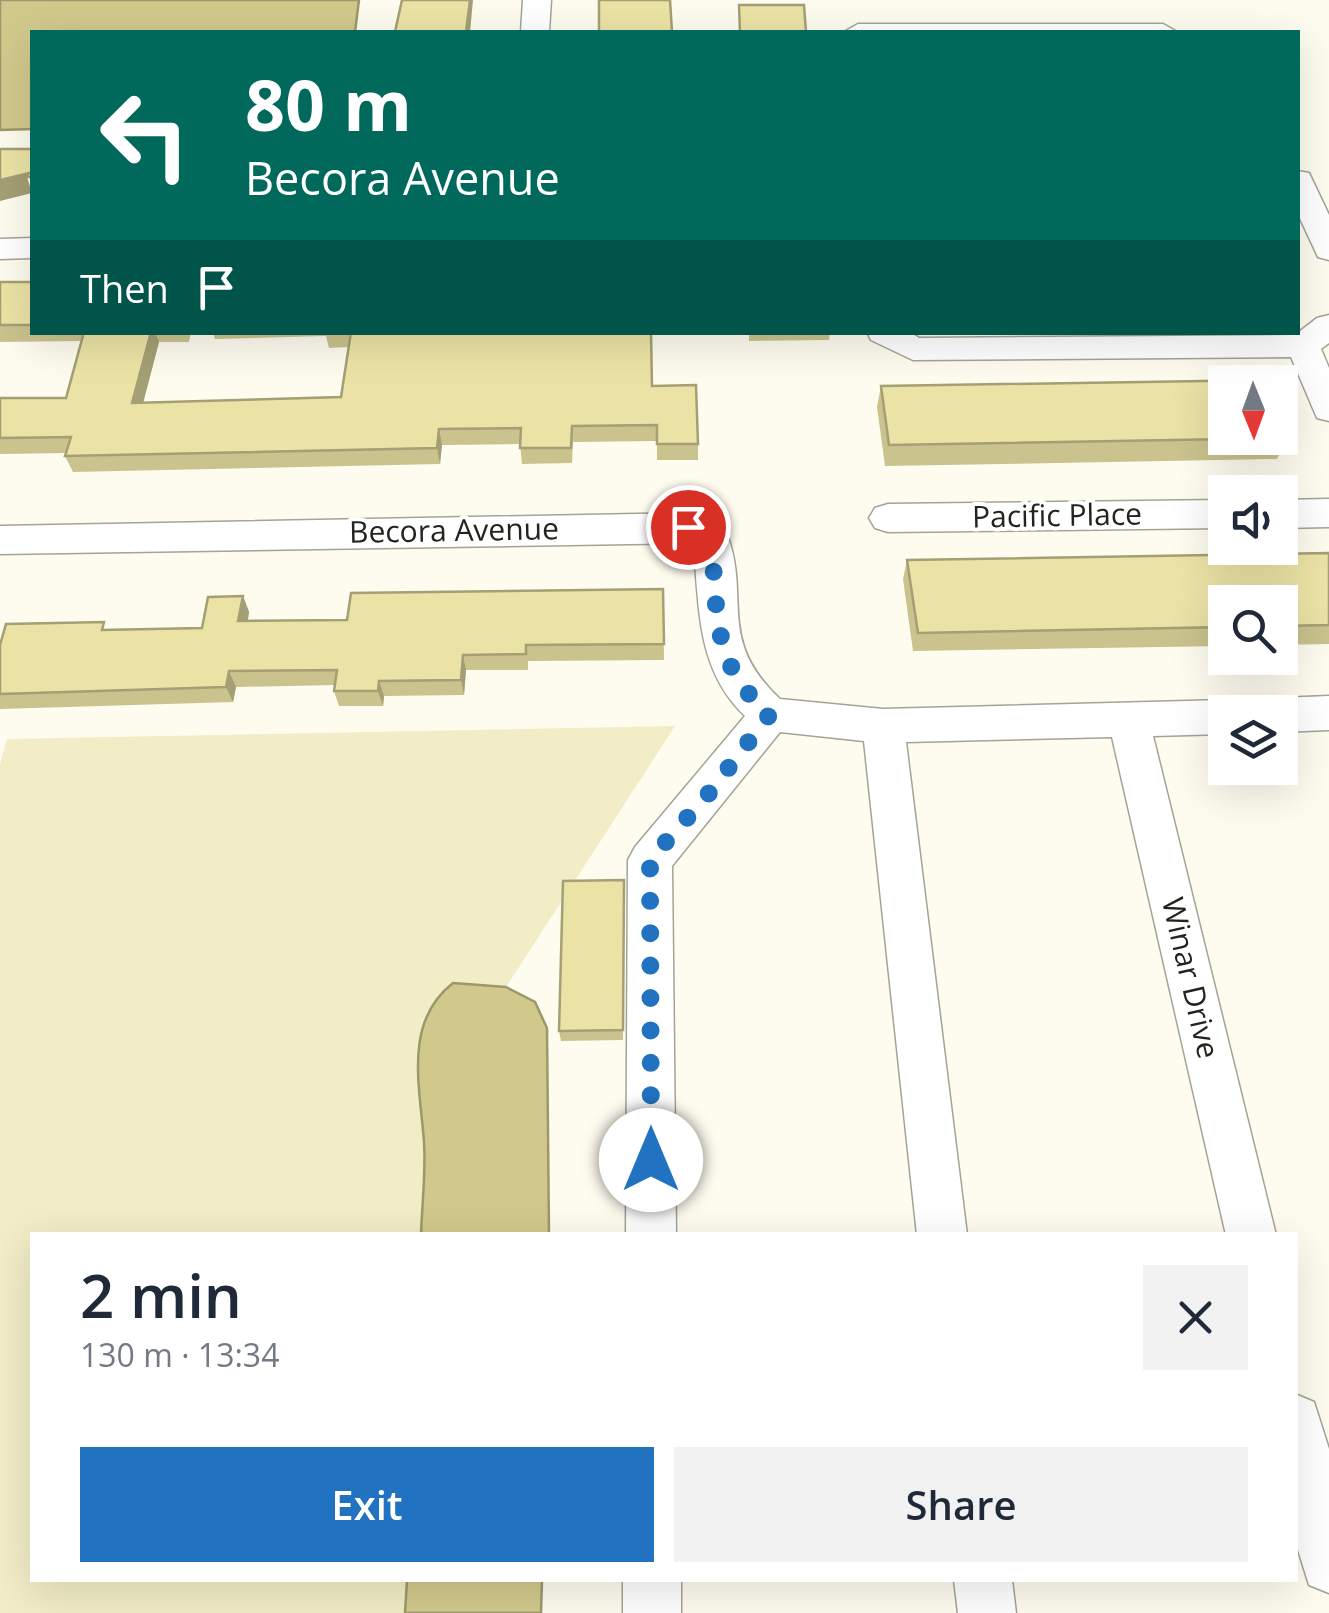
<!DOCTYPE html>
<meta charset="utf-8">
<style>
:root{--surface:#fff;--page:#f2f2f3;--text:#1f2937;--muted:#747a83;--accent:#2173c2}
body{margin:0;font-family:"Open Sans",sans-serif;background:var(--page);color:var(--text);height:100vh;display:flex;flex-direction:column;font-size:38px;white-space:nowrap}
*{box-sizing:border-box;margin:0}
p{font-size:32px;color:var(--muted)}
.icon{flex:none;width:55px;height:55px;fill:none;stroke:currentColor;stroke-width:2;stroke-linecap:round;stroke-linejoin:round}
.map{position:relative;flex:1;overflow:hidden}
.sheet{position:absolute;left:30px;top:1232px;width:1268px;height:350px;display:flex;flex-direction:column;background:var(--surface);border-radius:0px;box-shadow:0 10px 40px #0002}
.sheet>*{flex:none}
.top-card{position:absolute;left:30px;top:30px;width:1270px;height:305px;border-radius:0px;box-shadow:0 10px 40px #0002;background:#00695c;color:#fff;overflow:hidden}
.needle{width:65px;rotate:179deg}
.fabs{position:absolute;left:1208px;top:365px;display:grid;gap:20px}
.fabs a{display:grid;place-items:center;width:90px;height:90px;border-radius:0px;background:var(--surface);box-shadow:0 10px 40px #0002;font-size:50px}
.pin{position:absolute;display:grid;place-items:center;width:85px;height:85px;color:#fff;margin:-42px;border:5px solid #fff;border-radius:50%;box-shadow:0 2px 10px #0007}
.me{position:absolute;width:110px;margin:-55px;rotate:0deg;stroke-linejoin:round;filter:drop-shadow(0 0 8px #0008)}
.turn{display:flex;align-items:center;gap:35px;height:210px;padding:0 50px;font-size:45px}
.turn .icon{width:130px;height:130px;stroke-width:2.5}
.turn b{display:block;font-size:70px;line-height:85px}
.then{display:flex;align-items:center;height:95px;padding:0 50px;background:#0003;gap:20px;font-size:38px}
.round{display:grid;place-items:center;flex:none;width:105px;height:105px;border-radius:0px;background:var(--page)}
.headline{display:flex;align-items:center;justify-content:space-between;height:170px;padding:0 50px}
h1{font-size:60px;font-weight:600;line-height:75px}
.primary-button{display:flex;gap:20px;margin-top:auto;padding:20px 50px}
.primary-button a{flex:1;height:115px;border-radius:0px;background:var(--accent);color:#fff;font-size:40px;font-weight:600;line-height:115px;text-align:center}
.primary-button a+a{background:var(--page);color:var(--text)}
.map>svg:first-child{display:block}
.green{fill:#f2edc6}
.water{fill:#d1c98c;stroke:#9d986b;stroke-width:2.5}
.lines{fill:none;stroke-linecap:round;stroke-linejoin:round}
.minor-casing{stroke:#a4a397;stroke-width:3}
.minor{fill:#fff;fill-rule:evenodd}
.wall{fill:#cac38e}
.shaded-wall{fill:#a49f74}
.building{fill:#ebe3a5;stroke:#a49f74;stroke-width:2.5}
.route{stroke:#2173c2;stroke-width:18;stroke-dasharray:0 32.4}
.labels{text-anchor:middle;stroke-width:8;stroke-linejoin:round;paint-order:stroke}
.street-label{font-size:30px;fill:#24241f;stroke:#fff}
</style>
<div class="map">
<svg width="1329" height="1613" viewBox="0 0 1329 1613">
<rect width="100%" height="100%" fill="#fefcef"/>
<path class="green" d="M675 726 506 987 453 983 424 1146 421 1235H32V1580H407L405 1613H0V764L7 739Z"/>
<path class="water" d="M0 0H359L355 32H32V129L0 130Z
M453 983 506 987 535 1002 547 1028 549 1235H421C422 1204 426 1172 424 1142 420 1086 403 1022 453 983Z
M407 1580H542L541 1613H405Z"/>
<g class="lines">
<defs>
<path id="minor" d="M523 0H551L549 32H521Z
M858 24H1163L1177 32H844Z
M1298 171 1309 173 1329 215V260L1318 257 1298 214Z
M32 238V258L0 259V239Z
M1329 315V343L1321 349 1329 368V421L1317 418 1291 357 913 360 871 340 867 332H910L919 338 1295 335 1317 318Z
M1329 499V527L1280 528V500Z
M1225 500V528L888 532 875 528 869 518 875 508 888 504Z
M688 513 721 524 727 534C751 599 716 639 780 699L883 709 1225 700 1239 705 1243 712H1225V734L1153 736 1276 1235H1226L1112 737 906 742 967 1235H917L864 741 780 732 672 866 676 1235H626L628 860 635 847 745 716C695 668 700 605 693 543L0 554V526Z
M1329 696V730L1280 732V712H1261L1266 703 1280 698Z
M1295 1394 1314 1402 1329 1449V1593L1309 1585 1295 1540Z
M623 1580H681V1613H623Z
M954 1580H1012L1016 1613H958Z"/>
</defs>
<use href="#minor" class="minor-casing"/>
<use href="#minor" class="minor"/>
</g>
<path class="wall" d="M0 282H32V332H191L189 342H159L143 402 341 397 349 347 329 348 326 336 215 339 213 332H651L652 386 698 444V460H657V441L573 442 572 463 522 464 520 444 442 445 440 464 73 472 65 456 66 453 0 454V398H66L82 341 0 342Z
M749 332H830L829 340 749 341Z
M881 386 1287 438 1277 459 885 466 877 407Z
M1329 553V644L1280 645V602H1225V646L913 651 903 579 907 560Z
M663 589 664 660 528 661V670H466L464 695 384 696 383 706H339L334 691 335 685 236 687 233 702 0 709V645L108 629 202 628 243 596 249 612 248 621 347 620Z
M624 891 623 1040 561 1041 559 1031Z"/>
<path class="shaded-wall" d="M470 0H473L470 32H466Z
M29 173 27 177 32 193 0 201V180Z
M151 332H155L159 342 139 419 132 403Z
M439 429 442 445 440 464 437 448Z
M243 596 249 612 245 637 238 621Z
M463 655 466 670 464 695 461 680Z
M229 671 236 687 233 702 226 687Z
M379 681 384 696 383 706 378 691Z"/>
<path class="building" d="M402 0H470L466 32H395Z
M599 0H670L672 32H599Z
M739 5H804L806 32H740Z
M0 149H32V177H27L29 173 0 180Z
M0 282H32V325H0Z
M84 332H151L132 403 341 397 351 332H651L652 386 696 385 698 444H657V425L572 426 571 448H520L521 428 439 429 437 448 65 456 71 437 0 438V398H66Z
M1266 380 1268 382H1225V438H1280V418L1287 438 889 445 881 386Z
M1329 553V625L1280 626V602H1225V627L918 633 907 560Z
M663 589 664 644 526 645V654L463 655 461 680 379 681 378 691H334L337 670 229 671 226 687 0 694V645L6 624 104 622 102 630 202 628 208 597 243 596 238 621 347 620 351 593Z
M624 880 623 1030 559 1031 563 881Z"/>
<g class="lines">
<path class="route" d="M651 1160 650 860 710 792 770 714C712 668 717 612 712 545L708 534 688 527"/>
</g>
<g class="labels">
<g class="street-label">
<text transform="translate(1057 516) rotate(-1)" y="10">Pacific Place</text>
<text transform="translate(454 531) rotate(-1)" y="10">Becora Avenue</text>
<text transform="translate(1190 978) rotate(77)" y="10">Winar Drive</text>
</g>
</g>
</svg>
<div class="fabs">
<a><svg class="needle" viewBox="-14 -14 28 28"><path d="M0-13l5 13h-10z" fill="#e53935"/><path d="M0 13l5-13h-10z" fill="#747a83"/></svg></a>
<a><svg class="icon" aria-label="sound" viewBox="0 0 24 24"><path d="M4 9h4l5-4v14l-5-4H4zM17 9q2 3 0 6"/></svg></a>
<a><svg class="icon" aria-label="search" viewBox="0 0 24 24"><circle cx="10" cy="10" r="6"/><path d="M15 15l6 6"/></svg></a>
<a><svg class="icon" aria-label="layers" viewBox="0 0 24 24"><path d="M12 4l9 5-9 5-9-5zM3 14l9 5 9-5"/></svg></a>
</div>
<div class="pin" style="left:688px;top:527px;background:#d93025"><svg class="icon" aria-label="arrive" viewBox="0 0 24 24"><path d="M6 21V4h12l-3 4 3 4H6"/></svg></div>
<svg class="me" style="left:651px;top:1160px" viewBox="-20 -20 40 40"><circle r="19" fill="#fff"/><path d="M0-13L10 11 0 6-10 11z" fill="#2173c2"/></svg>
<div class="top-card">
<div class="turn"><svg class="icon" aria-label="left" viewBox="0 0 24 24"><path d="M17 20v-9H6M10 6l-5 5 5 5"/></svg><div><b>80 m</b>Becora Avenue</div></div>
<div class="then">Then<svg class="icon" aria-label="arrive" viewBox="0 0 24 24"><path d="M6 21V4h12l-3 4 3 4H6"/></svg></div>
</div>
<section class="sheet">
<div class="headline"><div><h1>2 min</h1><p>130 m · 13:34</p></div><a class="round"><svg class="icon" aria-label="close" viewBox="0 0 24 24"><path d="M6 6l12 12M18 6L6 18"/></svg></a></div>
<div class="primary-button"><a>Exit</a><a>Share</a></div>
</section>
</div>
